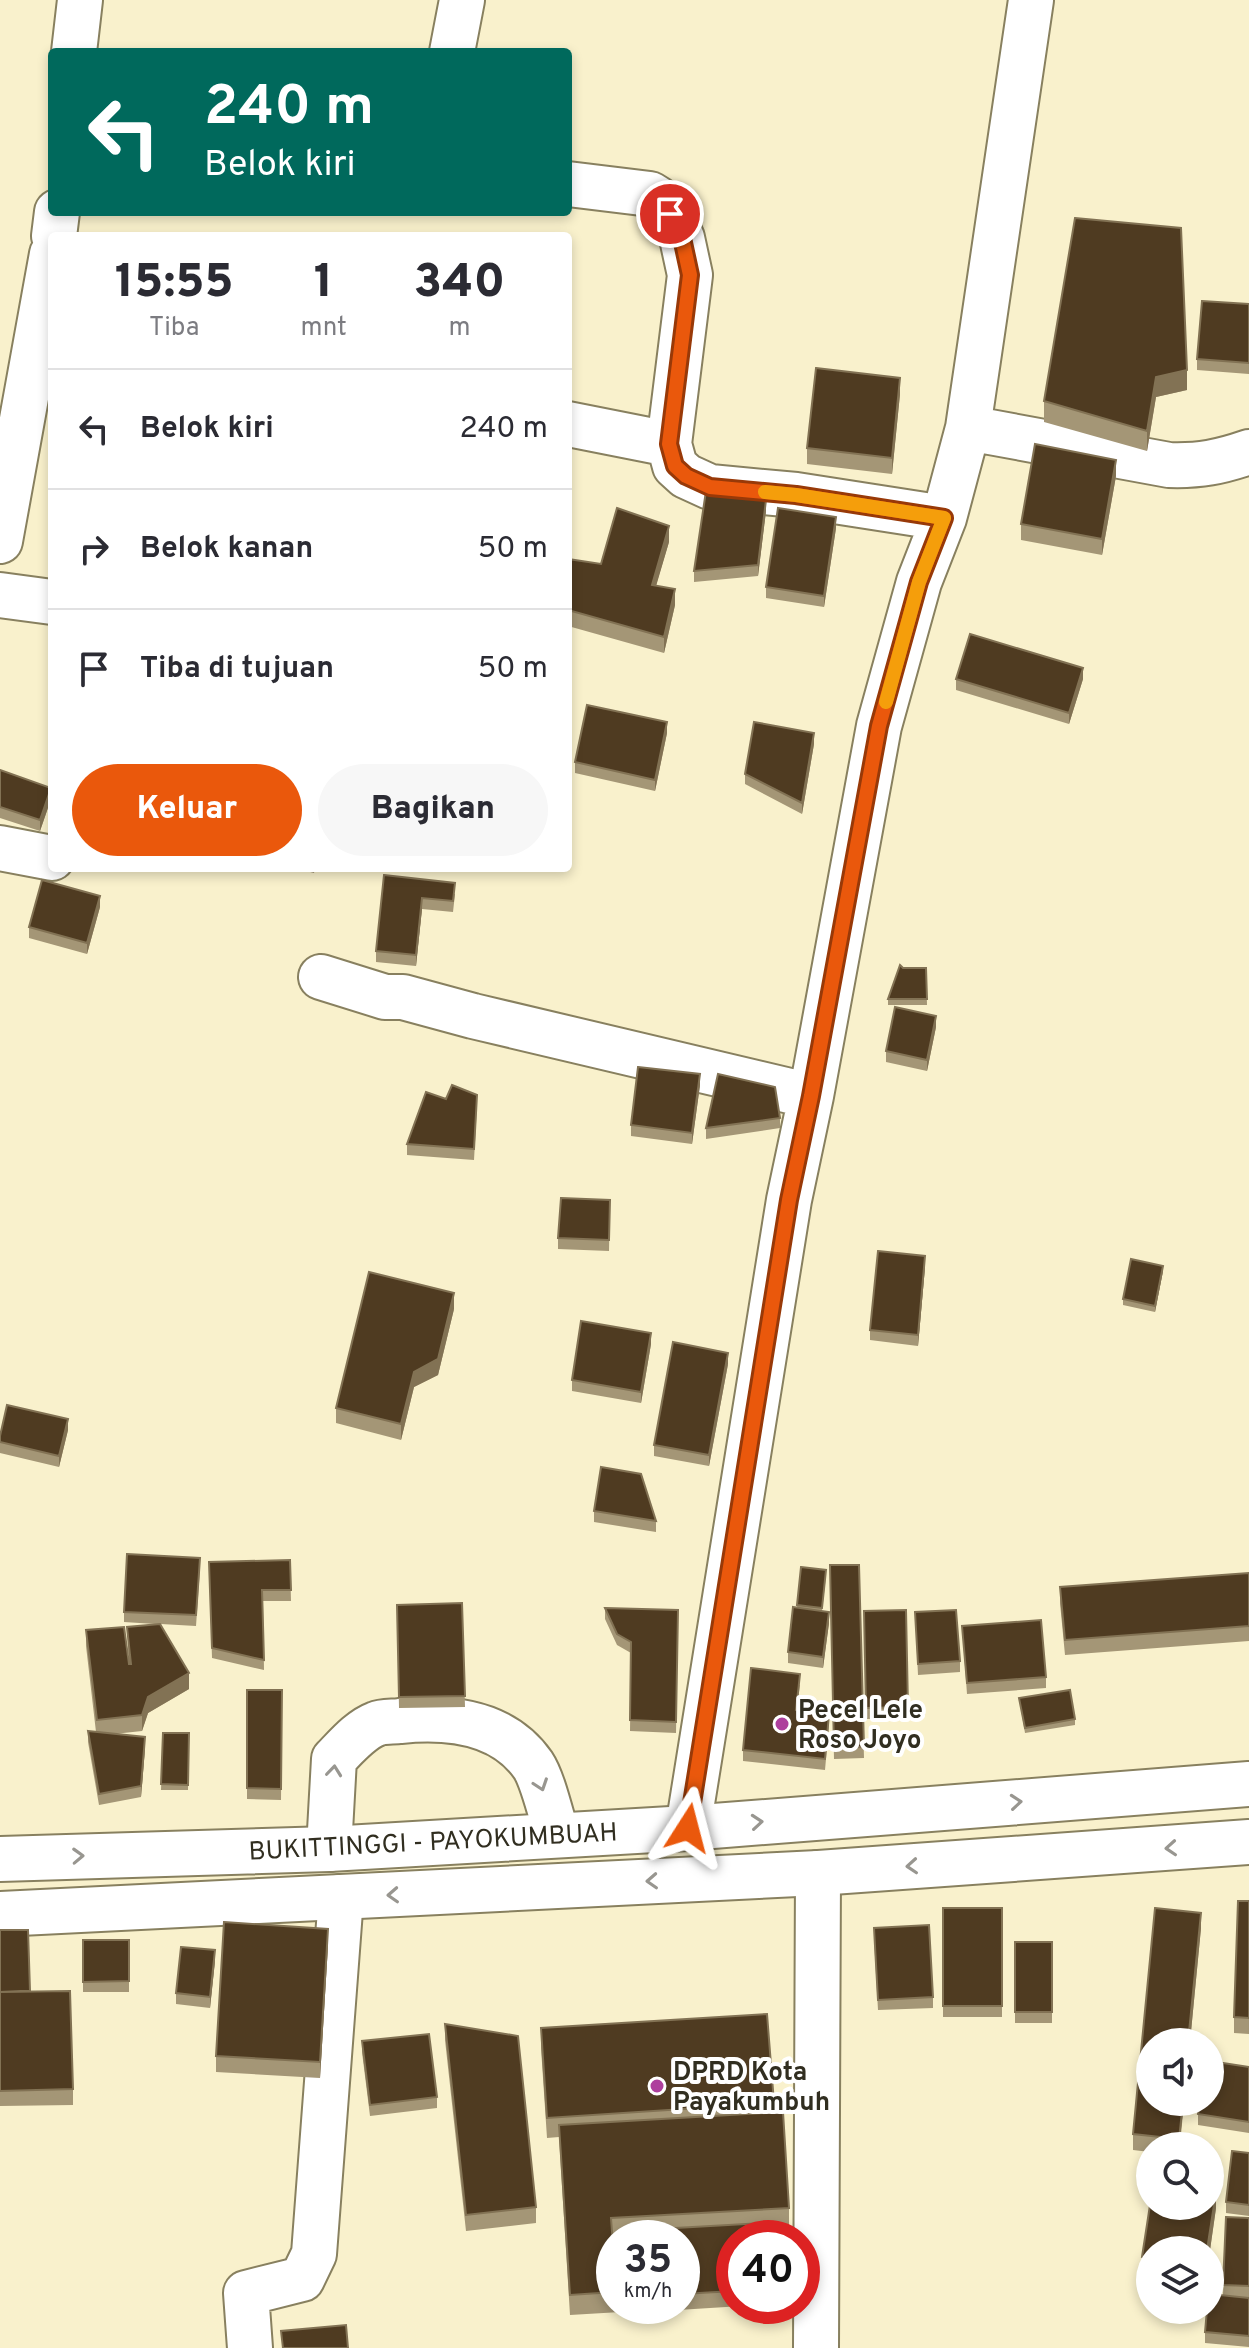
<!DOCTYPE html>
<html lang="id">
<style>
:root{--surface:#fff;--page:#f7f7f7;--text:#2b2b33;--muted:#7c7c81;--line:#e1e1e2;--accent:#ea580c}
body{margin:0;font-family:Overpass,sans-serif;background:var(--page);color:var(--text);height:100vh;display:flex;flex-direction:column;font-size:30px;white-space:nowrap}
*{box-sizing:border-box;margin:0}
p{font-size:26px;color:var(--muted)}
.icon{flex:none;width:44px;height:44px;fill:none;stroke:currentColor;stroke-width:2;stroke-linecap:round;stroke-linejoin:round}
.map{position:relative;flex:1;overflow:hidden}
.side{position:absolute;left:48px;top:232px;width:524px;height:640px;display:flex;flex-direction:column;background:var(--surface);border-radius:8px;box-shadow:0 4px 12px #0003}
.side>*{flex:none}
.banner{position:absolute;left:48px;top:48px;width:524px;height:168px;border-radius:8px;box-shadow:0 4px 12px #0003;background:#00695c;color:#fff;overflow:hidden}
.fabs{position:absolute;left:1136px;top:2028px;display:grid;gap:16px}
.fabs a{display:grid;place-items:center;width:88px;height:88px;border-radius:50%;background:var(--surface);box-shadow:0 4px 12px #0003;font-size:40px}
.speed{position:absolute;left:596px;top:2220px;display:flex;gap:16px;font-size:40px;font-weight:700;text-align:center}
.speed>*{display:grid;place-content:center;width:104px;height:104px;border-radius:50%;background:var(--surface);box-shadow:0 4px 12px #0003;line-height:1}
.speed small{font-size:20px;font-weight:400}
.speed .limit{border:12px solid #d22;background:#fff;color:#111}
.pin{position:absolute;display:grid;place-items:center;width:68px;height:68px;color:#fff;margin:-34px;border:4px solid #fff;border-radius:50%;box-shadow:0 2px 8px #0007}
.me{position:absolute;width:88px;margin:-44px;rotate:9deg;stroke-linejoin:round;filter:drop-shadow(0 0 6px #0008)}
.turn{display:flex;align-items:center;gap:28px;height:168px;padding:0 24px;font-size:36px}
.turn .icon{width:104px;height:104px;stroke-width:2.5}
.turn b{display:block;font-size:56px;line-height:68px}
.eta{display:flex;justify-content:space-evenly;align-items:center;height:136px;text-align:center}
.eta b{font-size:48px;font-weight:800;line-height:56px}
.cta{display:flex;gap:16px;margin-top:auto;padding:16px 24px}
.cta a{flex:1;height:92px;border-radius:48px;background:var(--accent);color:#fff;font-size:32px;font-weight:800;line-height:92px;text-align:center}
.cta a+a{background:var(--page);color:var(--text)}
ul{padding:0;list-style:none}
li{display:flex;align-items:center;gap:24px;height:120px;padding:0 24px;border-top:2px solid var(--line)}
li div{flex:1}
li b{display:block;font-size:30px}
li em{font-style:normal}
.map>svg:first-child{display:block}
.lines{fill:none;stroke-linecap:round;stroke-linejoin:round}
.minor-casing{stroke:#88805f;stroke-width:48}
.highway-casing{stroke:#88805f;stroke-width:48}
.minor{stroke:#fff;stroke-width:44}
.highway{stroke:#fff;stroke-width:44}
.wall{fill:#a49676}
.shaded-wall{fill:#827254}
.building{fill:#4f3b21;stroke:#827254;stroke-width:2}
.oneway{stroke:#989690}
.route-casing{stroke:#983908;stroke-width:20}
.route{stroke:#ea580c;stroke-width:14}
.slow{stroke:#f59e0b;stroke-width:14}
.poi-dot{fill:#ae3f9d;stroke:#fff;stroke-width:3}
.labels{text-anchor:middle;stroke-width:8;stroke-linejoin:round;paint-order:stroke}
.poi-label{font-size:26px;font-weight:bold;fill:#312e20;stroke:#fff;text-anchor:start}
.street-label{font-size:26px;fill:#312e20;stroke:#fff}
</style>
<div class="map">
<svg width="1249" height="2348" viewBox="0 0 1249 2348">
<rect width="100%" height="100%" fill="#f9f1cc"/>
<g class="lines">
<defs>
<path id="minor" d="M74 52 80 0
M452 52 462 0
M568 184 650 194 658 199 670 214 682 238 690 275 669 444
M54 236 57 212
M568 424 669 444 675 466 686 476 710 487 796 495 944 518
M968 428 1169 465C1200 466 1220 462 1249 452
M0 541 52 254
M0 595 52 602
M0 848 52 858
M321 977 385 997H403L473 1016 811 1096
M688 1828 789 1200 811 1096 879 726 919 582 944 518 968 428 1031 0
M329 1849 334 1759C346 1747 360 1730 376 1724 383 1721 393 1722 400 1721 449 1716 503 1722 533 1765 543 1780 551 1816 557 1835
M250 2348 246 2293 302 2279 314 2254 341 1897
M816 2348 818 1873"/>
<path id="highway" d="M0 1859 329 1849 688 1828 1249 1784
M0 1914 818 1873 1249 1842"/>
</defs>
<use href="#minor" class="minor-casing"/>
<use href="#highway" class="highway-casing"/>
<use href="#minor" class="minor"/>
<use href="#highway" class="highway"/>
</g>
<path class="wall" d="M1249 304V374L1197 370V359Z
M1187 390 1156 397 1147 451 1044 422V401Z
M900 394 892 474 807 464V448Z
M1116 476 1102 555 1021 540V524Z
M766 511 758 576 694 582V571Z
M836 528 824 607 766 598V587Z
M669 542 656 585 675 605 664 653 568 626V559L601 564Z
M956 679H1083L1069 724 956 690Z
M667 733 655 791 575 773V762Z
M814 744 802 814 745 784V774Z
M0 770 51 799 40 831 0 818Z
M295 868H315L314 873Z
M384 875 455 894 453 912 422 909 416 966 376 962V951Z
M100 907 87 954 29 938V927Z
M903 968H926L927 1005H888V999Z
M936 1027 927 1071 886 1062V1051Z
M700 1085 692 1144 631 1136V1125Z
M446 1099 477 1106 474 1160 407 1155V1144Z
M780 1118V1128L706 1139V1128Z
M610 1200 609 1251 558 1249V1238Z
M925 1267 918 1346 870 1340V1330Z
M1163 1271 1155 1312 1123 1305V1299Z
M454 1309 438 1375 414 1387 401 1440 336 1423V1408Z
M651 1344 641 1403 572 1391V1380Z
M728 1364 709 1466 654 1456V1445Z
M68 1430 59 1467 0 1453V1436Z
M594 1511 656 1521V1532L594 1522Z
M290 1560 291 1601H263L264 1670 212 1658 209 1562Z
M830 1565H859L864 1758 834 1759Z
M801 1567 826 1576 822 1611 829 1623 823 1668 788 1663V1652L797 1608Z
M200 1569 196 1626 161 1624 189 1689 148 1713 142 1731 114 1734 145 1748 141 1797 99 1805 88 1742V1731L96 1732 86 1646V1630L129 1664 127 1627 155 1624 124 1622V1612Z
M1249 1573V1641L1065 1655 1060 1603V1587Z
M462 1603 465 1707 399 1708 397 1605Z
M605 1608 678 1610 676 1733 630 1731 631 1653 617 1645 605 1619Z
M906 1610 908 1718 866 1719 864 1611Z
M915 1612 960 1661V1672L918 1675Z
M962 1626 1046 1677V1688L967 1694Z
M800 1684 797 1710 829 1725 825 1770 743 1761V1750Z
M247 1690H282L281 1800 247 1799Z
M1019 1698 1075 1719V1725L1025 1733Z
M163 1733H189L188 1790H161Z
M1249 1901V2034L1234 2033V2017Z
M943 1908H1002V2017H943Z
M1155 1908 1201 1913V1928L1190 2042H1150V2102H1184L1180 2146H1150V2152L1133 2150V2134Z
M0 1930 73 2089V2105L0 2106Z
M874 1939 933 1997V2008L878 2010Z
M83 1940H129V1992H83Z
M1015 1942H1052V2023H1015Z
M328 1945 320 2078 216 2072V2056Z
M215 1961 210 2008 176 2004V1993Z
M445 2024 536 2207V2223L466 2231 445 2040Z
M541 2028 774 2103V2113L789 2208V2229L764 2230 734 2238V2306H742L662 2311V2306H682V2238H658V2236L613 2238 614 2306H654V2310L570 2315 559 2137 547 2138 541 2048Z
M362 2041 437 2097V2108L370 2116 362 2052Z
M1249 2067V2133L1198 2125V2114Z
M1249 2153V2216L1226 2213V2202Z
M1210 2191 1216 2192V2208L1210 2250H1150V2274L1142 2272V2257L1150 2205 1210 2206Z
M1226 2217 1249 2218V2297H1237L1249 2298V2347L1205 2343V2332L1223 2295Z"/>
<path class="shaded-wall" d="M1187 370V390L1156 397 1147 451V431L1156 377Z
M900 378V394L892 474V458Z
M1116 460V476L1102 555V539Z
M766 500V511L758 576V565Z
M836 517V528L824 607V596Z
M669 526V542L652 600V585Z
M675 589V605L664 653V637Z
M1083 668V679L1069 724V713Z
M667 722V733L655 791V780Z
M814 733V744L802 814V803Z
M51 788V799L40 831V820Z
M100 896V907L87 954V943Z
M422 898V909L416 966V955Z
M936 1016V1027L927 1071V1060Z
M700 1074V1085L692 1144V1133Z
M925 1256V1267L918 1346V1335Z
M1163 1266V1271L1155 1312V1306Z
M454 1293V1309L438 1375 414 1387 401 1440V1424L414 1372Z
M651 1333V1344L641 1403V1392Z
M728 1353V1364L709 1466V1455Z
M68 1419V1430L59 1467V1456Z
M829 1612V1623L823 1668V1657Z
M189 1673V1689L148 1713 142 1731V1715L148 1697Z
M145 1737V1748L141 1797V1786Z
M1201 1913V1928L1190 2042H1188Z
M328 1929V1945L320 2078V2062Z
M215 1950V1961L210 2008V1997Z
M1183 2102H1184L1179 2146V2139Z
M1216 2192V2208L1210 2250H1207Z"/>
<path class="building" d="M1075 218 1181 228 1187 370 1156 377 1147 431 1044 401Z
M1202 301 1249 304V363L1197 359Z
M816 368 900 378 892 458 807 448Z
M1035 444 1116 460 1102 539 1021 524Z
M706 491 766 500 758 565 694 571Z
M617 508 669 526 652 585 675 589 664 637 568 610V559L601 564Z
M778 508 836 517 824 596 766 587Z
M970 634 1083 668 1069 713 956 679Z
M587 705 667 722 655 780 575 762Z
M754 722 814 733 802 803 745 774Z
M0 770 51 788 40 820 0 807Z
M384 875 455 883 453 901 422 898 416 955 376 951Z
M42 880 100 896 87 943 29 927Z
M900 965 903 968H926L927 999H888Z
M895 1007 936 1016 927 1060 886 1051Z
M638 1067 700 1074 692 1133 631 1125Z
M718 1074 775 1087 780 1118 706 1128Z
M452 1085 477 1095 474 1149 407 1144 426 1092 446 1099Z
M561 1198 610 1200 609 1240 558 1238Z
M878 1251 925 1256 918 1335 870 1330Z
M1131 1259 1163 1266 1155 1306 1123 1299Z
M369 1272 454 1293 438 1359 414 1372 401 1424 336 1408Z
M581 1321 651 1333 641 1392 572 1380Z
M673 1342 728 1353 709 1455 654 1445Z
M7 1405 68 1419 59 1456 0 1442V1436Z
M601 1467 641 1474 656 1521 594 1511Z
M127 1554 200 1558 196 1615 124 1612Z
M290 1560 291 1590H262L264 1660 212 1648 209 1562Z
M830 1565H859L864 1747 834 1748Z
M801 1567 826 1570 822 1608 797 1605Z
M1249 1573V1626L1065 1640 1060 1587Z
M462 1603 465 1696 399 1697 397 1605Z
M793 1607 829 1612 823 1657 788 1652Z
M605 1608 678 1610 676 1722 630 1720 631 1642 617 1634Z
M906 1610 908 1707 866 1708 864 1611Z
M956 1610 960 1661 918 1664 915 1612Z
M1041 1620 1046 1677 967 1683 962 1626Z
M160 1624 189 1673 148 1697 142 1715 97 1720 86 1630 124 1627 129 1664H131L127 1627Z
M751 1668 800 1674 796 1710 829 1714 825 1759 743 1750Z
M247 1690H282L281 1789 247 1788Z
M1070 1690 1075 1719 1025 1728 1019 1698Z
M88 1731 145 1737 141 1786 99 1794Z
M163 1733H189L188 1785 161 1784Z
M1238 1901H1249V2018L1234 2017Z
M943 1908H1002V2006H943Z
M1155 1908 1201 1913 1188 2042H1150V2102H1183L1179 2139 1133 2134Z
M224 1922 328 1929 320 2062 216 2056Z
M929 1925 933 1997 878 2000 874 1928Z
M0 1930H28L30 1991 0 1992Z
M83 1940H129V1981L83 1982Z
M1015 1942H1052V2012H1015Z
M181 1947 215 1950 210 1997 176 1993Z
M70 1991 73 2089 0 2091V1992Z
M767 2014 774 2103 547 2118 541 2028Z
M445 2024 518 2036 536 2207 466 2215Z
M429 2034 437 2097 370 2105 362 2041Z
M1210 2061 1249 2067V2122L1198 2114 1200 2102H1210Z
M783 2112 789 2208 611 2218 614 2259V2292L570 2295 559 2125Z
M1232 2151 1249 2153V2205L1226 2202Z
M1210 2191 1216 2192 1207 2250H1150V2258L1142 2257 1150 2205 1210 2206Z
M1226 2217 1249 2218V2286L1223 2285Z
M763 2223 764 2238H734V2291L682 2294V2238H658V2229Z
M1210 2294 1249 2298V2336L1205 2332 1207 2310H1210Z
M346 2325 348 2348H283L281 2331Z"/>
<defs><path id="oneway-chevron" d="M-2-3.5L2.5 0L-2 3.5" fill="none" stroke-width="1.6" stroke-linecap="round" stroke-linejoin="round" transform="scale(2)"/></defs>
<g class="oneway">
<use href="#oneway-chevron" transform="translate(334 1771) rotate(-84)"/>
<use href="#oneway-chevron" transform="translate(541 1785) rotate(71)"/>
<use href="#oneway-chevron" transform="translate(1016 1802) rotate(-5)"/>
<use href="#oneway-chevron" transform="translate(757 1822) rotate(-5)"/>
<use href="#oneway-chevron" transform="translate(1171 1848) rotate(176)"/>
<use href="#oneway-chevron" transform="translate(78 1856) rotate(-2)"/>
<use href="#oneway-chevron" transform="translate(912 1866) rotate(176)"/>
<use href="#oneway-chevron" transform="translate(652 1881) rotate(177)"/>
<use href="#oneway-chevron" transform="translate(393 1895) rotate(177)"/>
</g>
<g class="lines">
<defs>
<path id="route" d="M670 214 682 238 690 275 669 444 675 466 686 476 710 487 796 495 944 518 919 582 879 726 811 1096 789 1200 688 1828"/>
</defs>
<use href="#route" class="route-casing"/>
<use href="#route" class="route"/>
<path class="slow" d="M765 492 796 495 944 518 919 582 886 702"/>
</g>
<g class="poi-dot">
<circle cx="782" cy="1724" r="8"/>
<circle cx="657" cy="2086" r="8"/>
</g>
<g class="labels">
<g class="poi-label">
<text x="798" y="1718">Pecel Lele<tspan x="798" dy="30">Roso Joyo</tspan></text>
<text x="673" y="2080">DPRD Kota<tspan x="673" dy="30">Payakumbuh</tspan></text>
</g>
<g class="street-label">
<text transform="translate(433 1841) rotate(-3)" y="9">BUKITTINGGI - PAYOKUMBUAH</text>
</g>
</g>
</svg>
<div class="fabs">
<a><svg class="icon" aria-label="sound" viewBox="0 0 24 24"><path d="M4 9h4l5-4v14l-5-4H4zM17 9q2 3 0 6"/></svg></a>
<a><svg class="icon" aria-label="search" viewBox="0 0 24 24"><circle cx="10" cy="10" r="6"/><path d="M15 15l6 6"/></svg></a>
<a><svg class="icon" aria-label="layers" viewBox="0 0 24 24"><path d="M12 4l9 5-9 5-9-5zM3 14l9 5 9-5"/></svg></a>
</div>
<div class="speed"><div>35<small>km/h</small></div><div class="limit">40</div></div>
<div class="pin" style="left:670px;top:214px;background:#d93025"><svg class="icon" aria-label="arrive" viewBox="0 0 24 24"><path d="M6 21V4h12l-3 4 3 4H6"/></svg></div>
<svg class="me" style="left:688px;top:1828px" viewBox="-20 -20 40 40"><path d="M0-17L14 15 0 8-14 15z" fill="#ea580c" stroke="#fff" stroke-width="4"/></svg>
<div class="banner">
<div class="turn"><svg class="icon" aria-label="left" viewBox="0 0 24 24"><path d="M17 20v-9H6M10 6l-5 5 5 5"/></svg><div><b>240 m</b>Belok kiri</div></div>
</div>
<section class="side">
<div class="eta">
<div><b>15:55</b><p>Tiba</p></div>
<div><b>1</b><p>mnt</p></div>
<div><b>340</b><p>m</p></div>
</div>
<ul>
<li><svg class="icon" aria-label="left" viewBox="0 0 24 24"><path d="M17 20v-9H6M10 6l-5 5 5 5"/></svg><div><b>Belok kiri</b></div><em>240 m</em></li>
<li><svg class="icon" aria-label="right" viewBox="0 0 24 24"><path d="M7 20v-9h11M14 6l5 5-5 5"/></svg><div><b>Belok kanan</b></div><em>50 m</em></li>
<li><svg class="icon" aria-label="arrive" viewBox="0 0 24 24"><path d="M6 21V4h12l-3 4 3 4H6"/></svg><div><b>Tiba di tujuan</b></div><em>50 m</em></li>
</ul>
<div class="cta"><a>Keluar</a><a>Bagikan</a></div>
</section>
</div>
